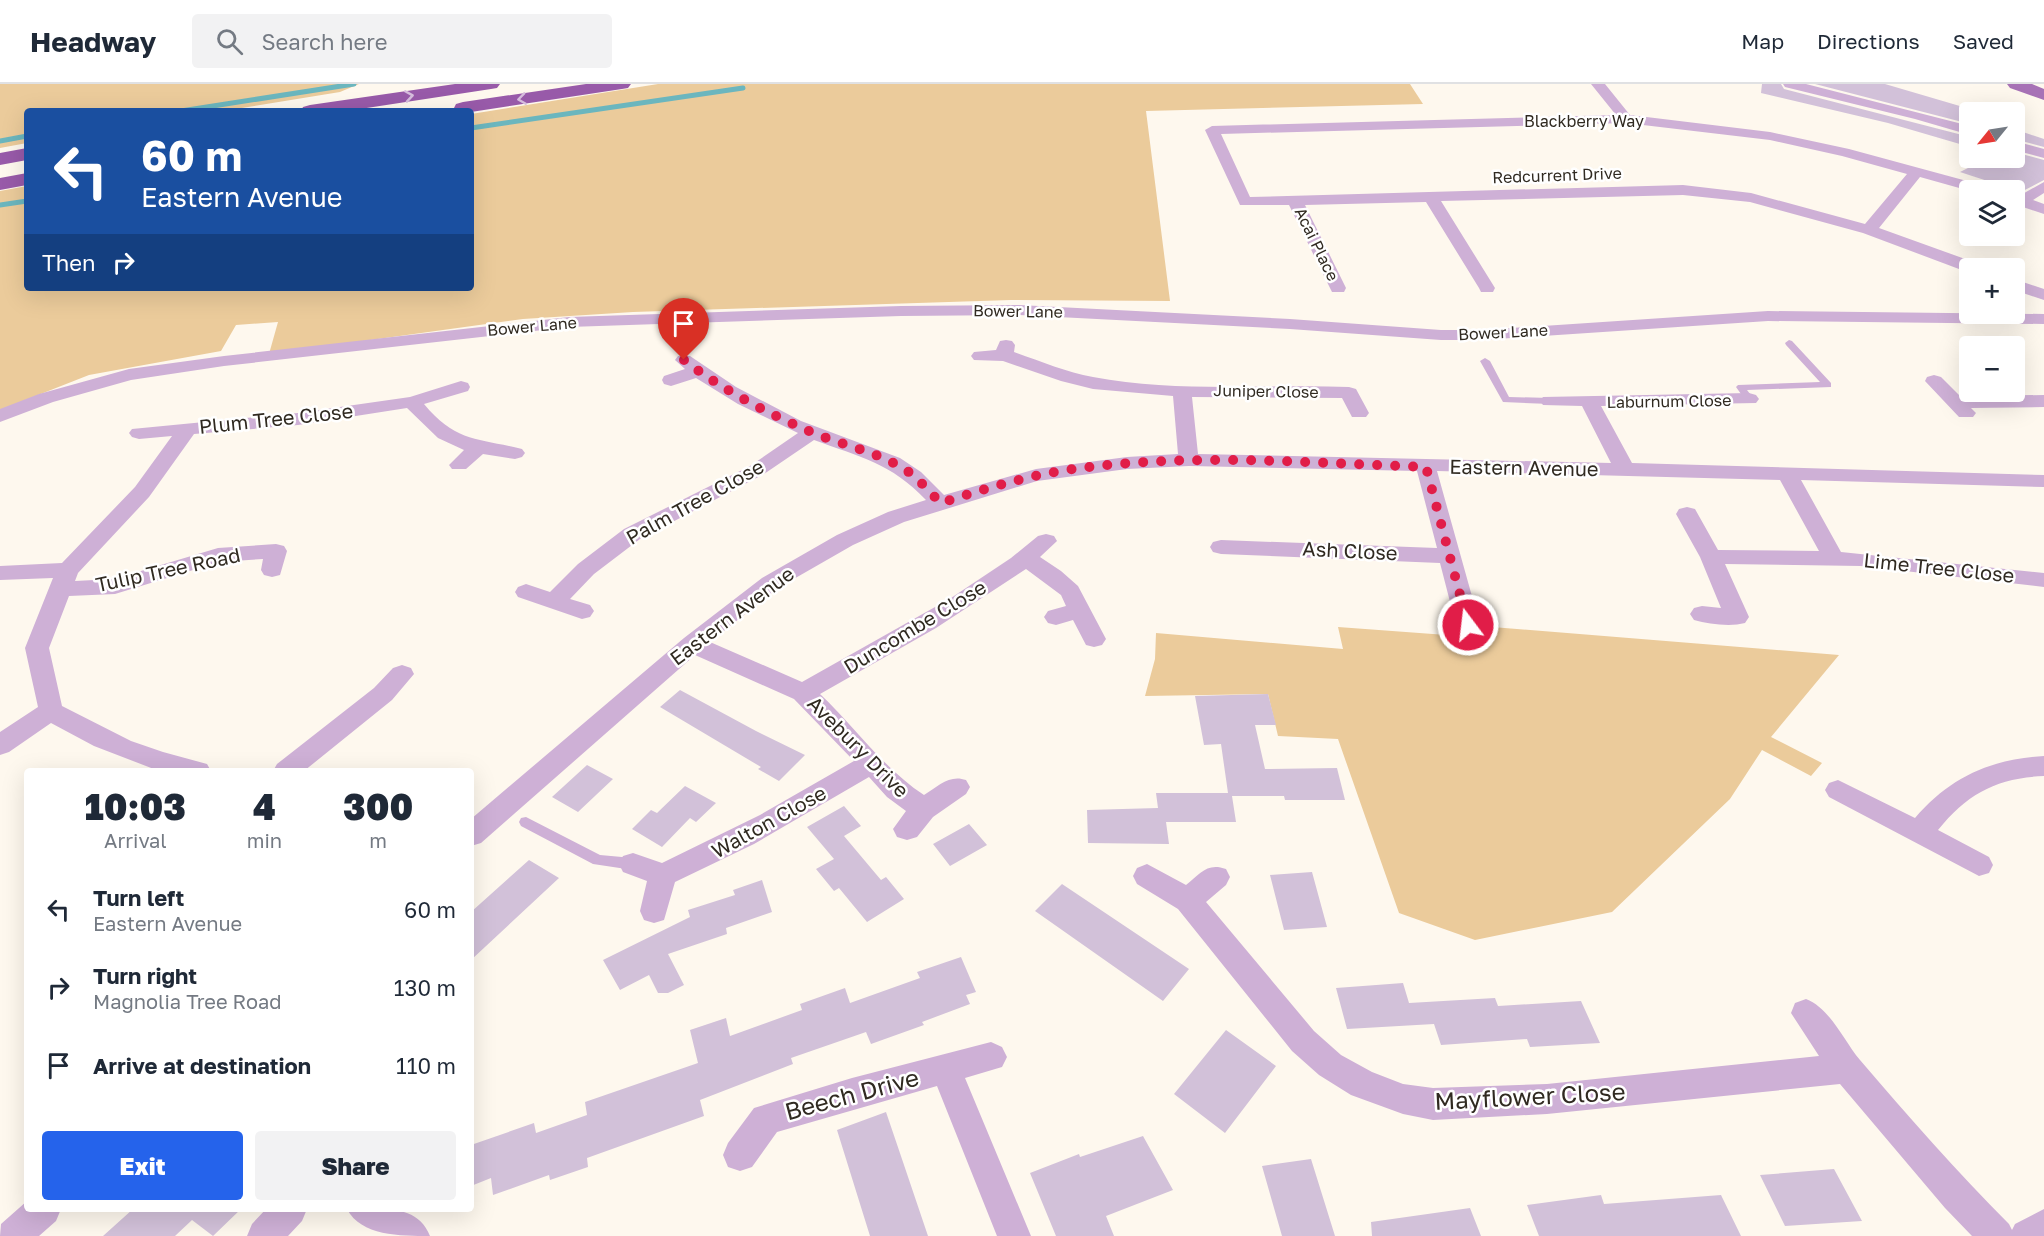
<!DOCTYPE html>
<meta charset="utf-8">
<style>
:root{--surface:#fff;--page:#f2f2f3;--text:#1f2937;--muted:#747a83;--line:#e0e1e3;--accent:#2563eb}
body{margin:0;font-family:"Golos Text",sans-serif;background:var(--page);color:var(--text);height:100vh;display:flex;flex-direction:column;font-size:22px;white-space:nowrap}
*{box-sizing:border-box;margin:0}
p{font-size:20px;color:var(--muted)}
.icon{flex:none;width:33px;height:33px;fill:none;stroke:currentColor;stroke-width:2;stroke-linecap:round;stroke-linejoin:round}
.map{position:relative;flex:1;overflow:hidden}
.drawer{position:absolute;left:24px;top:684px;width:450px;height:444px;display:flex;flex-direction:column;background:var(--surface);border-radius:6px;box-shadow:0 6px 24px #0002}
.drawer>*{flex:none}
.banner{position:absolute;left:24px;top:24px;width:450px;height:183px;border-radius:6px;box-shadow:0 6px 24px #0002;background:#1a4fa0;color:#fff;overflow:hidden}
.needle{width:39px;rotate:240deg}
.buttons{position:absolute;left:1959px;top:18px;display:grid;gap:12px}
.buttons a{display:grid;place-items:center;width:66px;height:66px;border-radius:6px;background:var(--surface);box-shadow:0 6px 24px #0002;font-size:30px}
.pin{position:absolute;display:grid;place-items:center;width:51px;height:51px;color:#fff;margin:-62px -26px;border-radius:50% 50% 50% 0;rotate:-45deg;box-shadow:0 0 6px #0007}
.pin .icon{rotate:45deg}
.me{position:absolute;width:66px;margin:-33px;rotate:345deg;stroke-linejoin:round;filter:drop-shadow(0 0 4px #0008)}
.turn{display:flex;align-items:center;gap:21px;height:126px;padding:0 18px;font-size:27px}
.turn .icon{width:78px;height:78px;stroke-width:2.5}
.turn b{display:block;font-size:42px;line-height:51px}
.then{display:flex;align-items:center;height:57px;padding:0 18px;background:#0003;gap:12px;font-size:22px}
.eta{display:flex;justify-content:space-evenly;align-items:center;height:102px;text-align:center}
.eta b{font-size:36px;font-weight:800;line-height:42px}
.primary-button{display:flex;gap:12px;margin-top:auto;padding:12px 18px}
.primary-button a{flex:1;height:69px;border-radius:6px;background:var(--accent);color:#fff;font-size:24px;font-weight:800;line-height:69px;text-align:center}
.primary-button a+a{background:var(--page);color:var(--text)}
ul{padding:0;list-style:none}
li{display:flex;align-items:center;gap:18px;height:78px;padding:0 18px}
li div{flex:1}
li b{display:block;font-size:22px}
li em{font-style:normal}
header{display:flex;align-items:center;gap:36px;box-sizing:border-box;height:84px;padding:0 30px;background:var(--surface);border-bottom:2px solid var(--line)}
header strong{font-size:28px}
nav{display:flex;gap:33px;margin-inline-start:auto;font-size:21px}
.search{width:420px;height:54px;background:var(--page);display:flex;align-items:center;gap:15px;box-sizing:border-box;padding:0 21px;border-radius:6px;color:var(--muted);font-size:22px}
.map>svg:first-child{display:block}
.green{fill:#ebcb9b}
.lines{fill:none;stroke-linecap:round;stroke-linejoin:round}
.stream{stroke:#6bb6be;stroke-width:5}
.building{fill:#d2c1d9}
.service{fill:#ceb0d6;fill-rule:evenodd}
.minor{fill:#ceb0d6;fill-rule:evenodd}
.primary{fill:#a772b6;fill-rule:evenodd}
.motorway{fill:#985aa9;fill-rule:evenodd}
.oneway{stroke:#d6bddd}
.route{stroke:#e11d48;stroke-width:10;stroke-dasharray:0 18}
.labels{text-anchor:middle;stroke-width:5;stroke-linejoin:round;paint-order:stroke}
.far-street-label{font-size:16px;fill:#302a21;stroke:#fff}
.street-label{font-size:20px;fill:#302a21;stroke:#fff}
.near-street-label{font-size:24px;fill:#302a21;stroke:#fff}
</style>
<header>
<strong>Headway</strong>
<div class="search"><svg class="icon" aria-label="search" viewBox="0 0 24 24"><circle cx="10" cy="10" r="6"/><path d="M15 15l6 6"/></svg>Search here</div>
<nav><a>Map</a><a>Directions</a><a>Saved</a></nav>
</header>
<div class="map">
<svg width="2044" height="1152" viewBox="0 0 2044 1152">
<rect width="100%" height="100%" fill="#fef8ee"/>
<path class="green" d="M0 0H359L340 8 223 27H27V59L0 64Z
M658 0H1410L1423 20 1146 27 1170 217 1011 216 633 228 523 235 269 270 278 238 236 241 221 267 89 291 0 326V107L27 102V204H471V30Z
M1468 541 1839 571 1771 653 1822 679 1811 692 1762 666 1730 715 1612 828 1475 856 1399 829 1338 655 1278 652 1268 610 1145 612 1155 575 1156 549 1343 565 1338 543 1460 552Z"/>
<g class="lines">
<path class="stream" d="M181 27 354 0
M471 44 743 4
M0 57 27 52
M0 121 27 117"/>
</g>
<path class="building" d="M1762 0H1781L1784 5 1970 53V63L1888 39 1761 9Z
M1815 0H1885L1970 25V40Z
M2014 45 2044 55V63L2014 55Z
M2014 68 2044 76V96L2021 108 1960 88 1988 74H2014Z
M680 606 756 647 805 671 779 697 758 685 761 683 660 623Z
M1268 610 1276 641H1255L1265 685 1337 684 1345 716H1285L1284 712H1232L1236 738H1166L1169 760 1088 759 1087 726 1158 724 1156 709H1228L1221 660 1204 661 1195 612Z
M587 681 613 695 578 728 552 713Z
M685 702 716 719 696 738 690 734 662 763 632 745 651 726 657 729Z
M844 722 861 742 844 752 881 796 886 793 904 815 867 838 839 804 834 807 816 785 834 775 807 743Z
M969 740 987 761 950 782 933 760Z
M529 776 559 794 471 876V828Z
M1312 788 1327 843 1284 846 1270 791Z
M762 796 772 828 726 844 727 850 668 870 684 901 668 909H658L649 891 620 906 603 876 690 833 688 826 735 811 733 806Z
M1062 800 1189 885 1163 917 1035 827Z
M961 873 976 908 966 911 970 920 922 938 924 941 871 960 866 948 791 974 793 980 700 1016 704 1032 587 1074 588 1083 550 1096 549 1091 493 1111 491 1094 471 1102V1061L534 1039 536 1049 587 1031 585 1018 698 979 690 946 726 934 730 952 802 926 800 920 845 904 850 919 920 894 917 888Z
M1403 899 1409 919 1495 914 1498 922 1581 917 1600 959 1530 963 1527 955 1441 961 1434 940 1347 945 1336 904Z
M1226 946 1276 982 1225 1049 1174 1010Z
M886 1028 904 1081 928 1152H870L837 1046Z
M1143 1052 1173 1106 1106 1132 1114 1152H1056L1030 1089 1079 1070 1080 1073Z
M1311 1075 1335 1152H1282L1262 1082Z
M1834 1085 1862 1137 1785 1142 1760 1091Z
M1601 1111 1604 1120 1721 1111 1741 1152H1539L1527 1121Z
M1470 1124 1481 1152H1372L1371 1138Z
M133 1125H241L213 1152 192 1136 175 1152H103Z"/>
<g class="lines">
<path class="service" d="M1789 256 1792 257 1831 299V303L1747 306 1754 315 1752 317H1746L1736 303 1738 301 1820 298 1786 261 1785 259Z
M1485 274 1490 277 1509 313 1550 314 1555 317 1550 320 1503 318 1480 277Z
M526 733 600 771 633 774 638 776 640 780 638 784 633 786 593 780 521 742 519 738 521 734Z"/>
<path class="minor" d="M1591 0H1605L1630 31 1770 48 1849 65 1989 103 1991 106 1970 107 1920 93 1879 144 1979 180 1981 184H1970V188H1967L1863 149 1750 118 1683 111 1441 117 1495 204 1493 208H1481L1479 204 1426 118 1305 121 1346 204 1344 208H1332L1330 204 1289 121H1240L1205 46 1212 42 1616 31ZM1626 39 1770 56 1842 72 1907 90 1865 140 1751 109 1683 101 1250 113 1221 50Z
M1783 0H1806L1970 42V51L1915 35 1785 3Z
M2014 57 2044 65V74L2014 66Z
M2044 98V109L2033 116 2044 120V130L2014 120V111L2019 112Z
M2014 195 2044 205V216L2014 206Z
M1019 221 1290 235 1441 246H1482L1768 227 2044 230V240L1768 237 1482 256H1441L1290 245 1019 231 901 232 569 243 224 282 131 296 53 318 0 338V325L39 310 129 285 224 272 569 233 901 222Z
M1006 256 1012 257 1015 261 1014 268C1040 277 1066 288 1093 293 1176 309 1264 300 1349 303L1356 305 1369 329 1366 333H1352L1342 314 1192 313 1198 370 1611 379 1582 322 1543 321 1540 317 1543 313 1749 309 1756 311 1759 315 1756 319 1601 322 1632 379 2044 391V403L1801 396 1841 468 2044 489V503L1861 482 1725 480 1749 533 1745 539C1730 543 1709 540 1694 536L1690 530 1694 524 1702 522 1721 524 1700 473 1676 430 1679 425 1687 423 1695 425 1718 466 1819 467 1780 396 1437 387 1480 541 1476 547 1468 549 1460 547 1456 541 1440 479 1221 470 1213 468 1210 463 1213 458 1221 456 1437 464 1417 387 1189 382 1127 385 1037 397 904 438 853 461 778 504 710 558 802 598 951 514 1011 474 1038 452 1046 450 1054 452 1057 457 1040 473 1061 487 1078 502 1106 555 1102 561 1094 563 1086 561 1073 536 1056 541 1048 539 1044 533 1048 527 1066 522 1061 511 1026 485 936 544 820 610C855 643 884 685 924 711 938 702 950 690 966 696L970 703 966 710 933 733 917 753 907 756 897 753 893 745 906 727 887 713 869 693 754 760 675 798 664 836 654 839 644 836 640 827 647 797 623 788 619 780 623 772 633 769 662 779 760 731 854 677 794 615 695 571 481 759 471 762V735L684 554 762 494 837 451 888 428 926 416C891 379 860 373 814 356L764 390 640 455 594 490 570 515 590 521 594 527 590 533 582 535 518 513 515 508 518 503 526 500 550 508 578 480 624 445 750 382 798 349 738 320 696 294 671 302 664 300 662 296 664 292 685 285 675 276 678 272H690L736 303 801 337 900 374 921 388 944 411 1036 385 1127 373 1178 370 1173 312 1093 305 1061 297 1003 277 974 276 971 272 974 268 996 266 1000 257Z
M1934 291 1941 293 1960 312 2044 311V323L1971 324 1976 329 1973 333H1959L1925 297 1927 293Z
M461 297 468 299 470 303 468 307 424 320C456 359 479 354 522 365L525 369 522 373 515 375 483 370 466 385H452L449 381 464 366 438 354 407 324 298 341 194 350 149 413 78 489 75 497 114 495 218 464 276 460 284 462 287 467 280 491 272 493 264 491 261 486 263 475 219 478 115 510 69 512 49 564 62 622 131 657 163 668 207 680 211 687H159L94 662 51 639 9 668 0 671V648L38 623 25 564 53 494 0 496V482L62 479 135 403 172 352 139 355 132 353 129 349 132 345 298 329 410 313Z
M402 581 411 584 414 590 392 616 304 687H273L277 680 374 604 393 584Z
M2044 672V692C1997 694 1968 709 1938 746L1989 773 1993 781 1989 789 1979 792 1829 713 1825 706 1829 699 1838 696 1915 734C1950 693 1991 675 2044 672Z
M1147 780 1186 801C1200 790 1207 778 1226 785L1230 793 1226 801 1206 818 1314 947 1341 971 1372 988 1403 1000 1433 1004 1547 1000 1819 972 1791 929 1795 919 1806 915C1830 924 1844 957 1860 976 1908 1032 1957 1088 2009 1140L2012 1146 2015 1140 2044 1125V1152H1972L1945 1124 1840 1000 1547 1030 1433 1036 1403 1030 1351 1011 1319 991 1292 967 1178 825 1137 800 1133 792 1137 784Z
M991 958 1002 963 1007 973 1002 983 965 994 1031 1152H997L937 1002 777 1048 752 1083 740 1087 728 1083 723 1071 728 1059 754 1024 852 994Z
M27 1117V1125H61L56 1137 39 1152H0L1 1140Z
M266 1125H307L302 1137 288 1152H247L252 1140Z
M347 1125C377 1125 417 1118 430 1152 400 1152 361 1152 347 1125Z"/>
<path class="primary" d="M2007 0H2032L2044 5V16L2010 4Z"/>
<path class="motorway" d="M455 0H500L497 4 491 5 347 27H301L303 23 310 21Z
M586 0H631L628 4 622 5 471 28 456 27 454 24 456 20 463 18Z
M27 64V76L0 81V69Z
M27 89V101L0 106V94Z"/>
</g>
<defs><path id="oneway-chevron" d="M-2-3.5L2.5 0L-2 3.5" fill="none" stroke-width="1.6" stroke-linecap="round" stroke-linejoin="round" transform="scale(1.5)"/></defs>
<g class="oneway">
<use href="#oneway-chevron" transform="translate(409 12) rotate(-9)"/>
<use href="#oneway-chevron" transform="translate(522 15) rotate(172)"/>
</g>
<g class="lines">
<path class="route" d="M684 276C721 305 767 329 811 348 842 361 875 367 904 385 918 393 929 408 941 419 987 404 1033 390 1081 384 1195 369 1312 379 1426 383L1468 541"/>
</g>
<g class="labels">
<g class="far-street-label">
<text x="1584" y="43">Blackberry Way</text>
<text transform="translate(1557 91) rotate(-2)" y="6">Redcurrent Drive</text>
<text transform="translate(1317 160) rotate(64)" y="6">Acai Place</text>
<text transform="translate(1018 227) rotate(1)" y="6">Bower Lane</text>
<text transform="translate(532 242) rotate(-5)" y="6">Bower Lane</text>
<text transform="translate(1503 248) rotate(-3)" y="6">Bower Lane</text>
<text transform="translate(1266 307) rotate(1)" y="6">Juniper Close</text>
<text transform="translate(1669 317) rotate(-1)" y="6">Laburnum Close</text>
</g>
<g class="street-label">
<text transform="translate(276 335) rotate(-6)" y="7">Plum Tree Close</text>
<text transform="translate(1524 384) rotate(1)" y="7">Eastern Avenue</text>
<text transform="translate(695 418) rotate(-29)" y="7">Palm Tree Close</text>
<text transform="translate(1350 467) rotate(3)" y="7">Ash Close</text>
<text transform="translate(1939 484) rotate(6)" y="7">Lime Tree Close</text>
<text transform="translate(168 486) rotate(-12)" y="7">Tulip Tree Road</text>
<text transform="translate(732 532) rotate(-37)" y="7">Eastern Avenue</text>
<text transform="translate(915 543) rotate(-31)" y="7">Duncombe Close</text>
<text transform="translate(858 663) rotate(45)" y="7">Avebury Drive</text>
<text transform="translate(769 738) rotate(-29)" y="7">Walton Close</text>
</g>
<g class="near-street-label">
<text transform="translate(852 1011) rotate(-15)" y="8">Beech Drive</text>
<text transform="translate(1530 1013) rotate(-3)" y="8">Mayflower Close</text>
</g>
</g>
</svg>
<div class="buttons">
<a><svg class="needle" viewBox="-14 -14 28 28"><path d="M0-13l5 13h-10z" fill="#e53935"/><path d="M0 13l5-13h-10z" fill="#747a83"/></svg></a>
<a><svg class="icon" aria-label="layers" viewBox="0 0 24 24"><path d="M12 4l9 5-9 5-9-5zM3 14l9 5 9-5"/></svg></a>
<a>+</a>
<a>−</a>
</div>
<div class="pin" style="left:684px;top:276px;background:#d93025"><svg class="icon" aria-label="arrive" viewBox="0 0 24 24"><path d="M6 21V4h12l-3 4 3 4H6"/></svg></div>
<svg class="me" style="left:1468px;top:541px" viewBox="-20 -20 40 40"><circle r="17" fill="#e11d48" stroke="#fff" stroke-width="3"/><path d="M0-11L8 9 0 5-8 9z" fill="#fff"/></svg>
<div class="banner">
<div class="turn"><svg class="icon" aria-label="left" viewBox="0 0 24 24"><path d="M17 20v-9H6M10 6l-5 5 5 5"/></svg><div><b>60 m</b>Eastern Avenue</div></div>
<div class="then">Then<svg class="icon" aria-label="right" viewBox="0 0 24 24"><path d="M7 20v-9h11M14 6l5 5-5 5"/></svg></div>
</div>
<section class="drawer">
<div class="eta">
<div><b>10:03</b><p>Arrival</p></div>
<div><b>4</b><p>min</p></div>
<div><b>300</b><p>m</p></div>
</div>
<ul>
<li><svg class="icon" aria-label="left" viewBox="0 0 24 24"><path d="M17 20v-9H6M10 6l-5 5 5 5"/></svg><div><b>Turn left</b><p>Eastern Avenue</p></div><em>60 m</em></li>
<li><svg class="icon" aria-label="right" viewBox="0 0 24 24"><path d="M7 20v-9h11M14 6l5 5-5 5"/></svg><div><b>Turn right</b><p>Magnolia Tree Road</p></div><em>130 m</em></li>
<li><svg class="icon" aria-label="arrive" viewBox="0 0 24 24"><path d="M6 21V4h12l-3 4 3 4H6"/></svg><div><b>Arrive at destination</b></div><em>110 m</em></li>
</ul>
<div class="primary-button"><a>Exit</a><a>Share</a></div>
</section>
</div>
